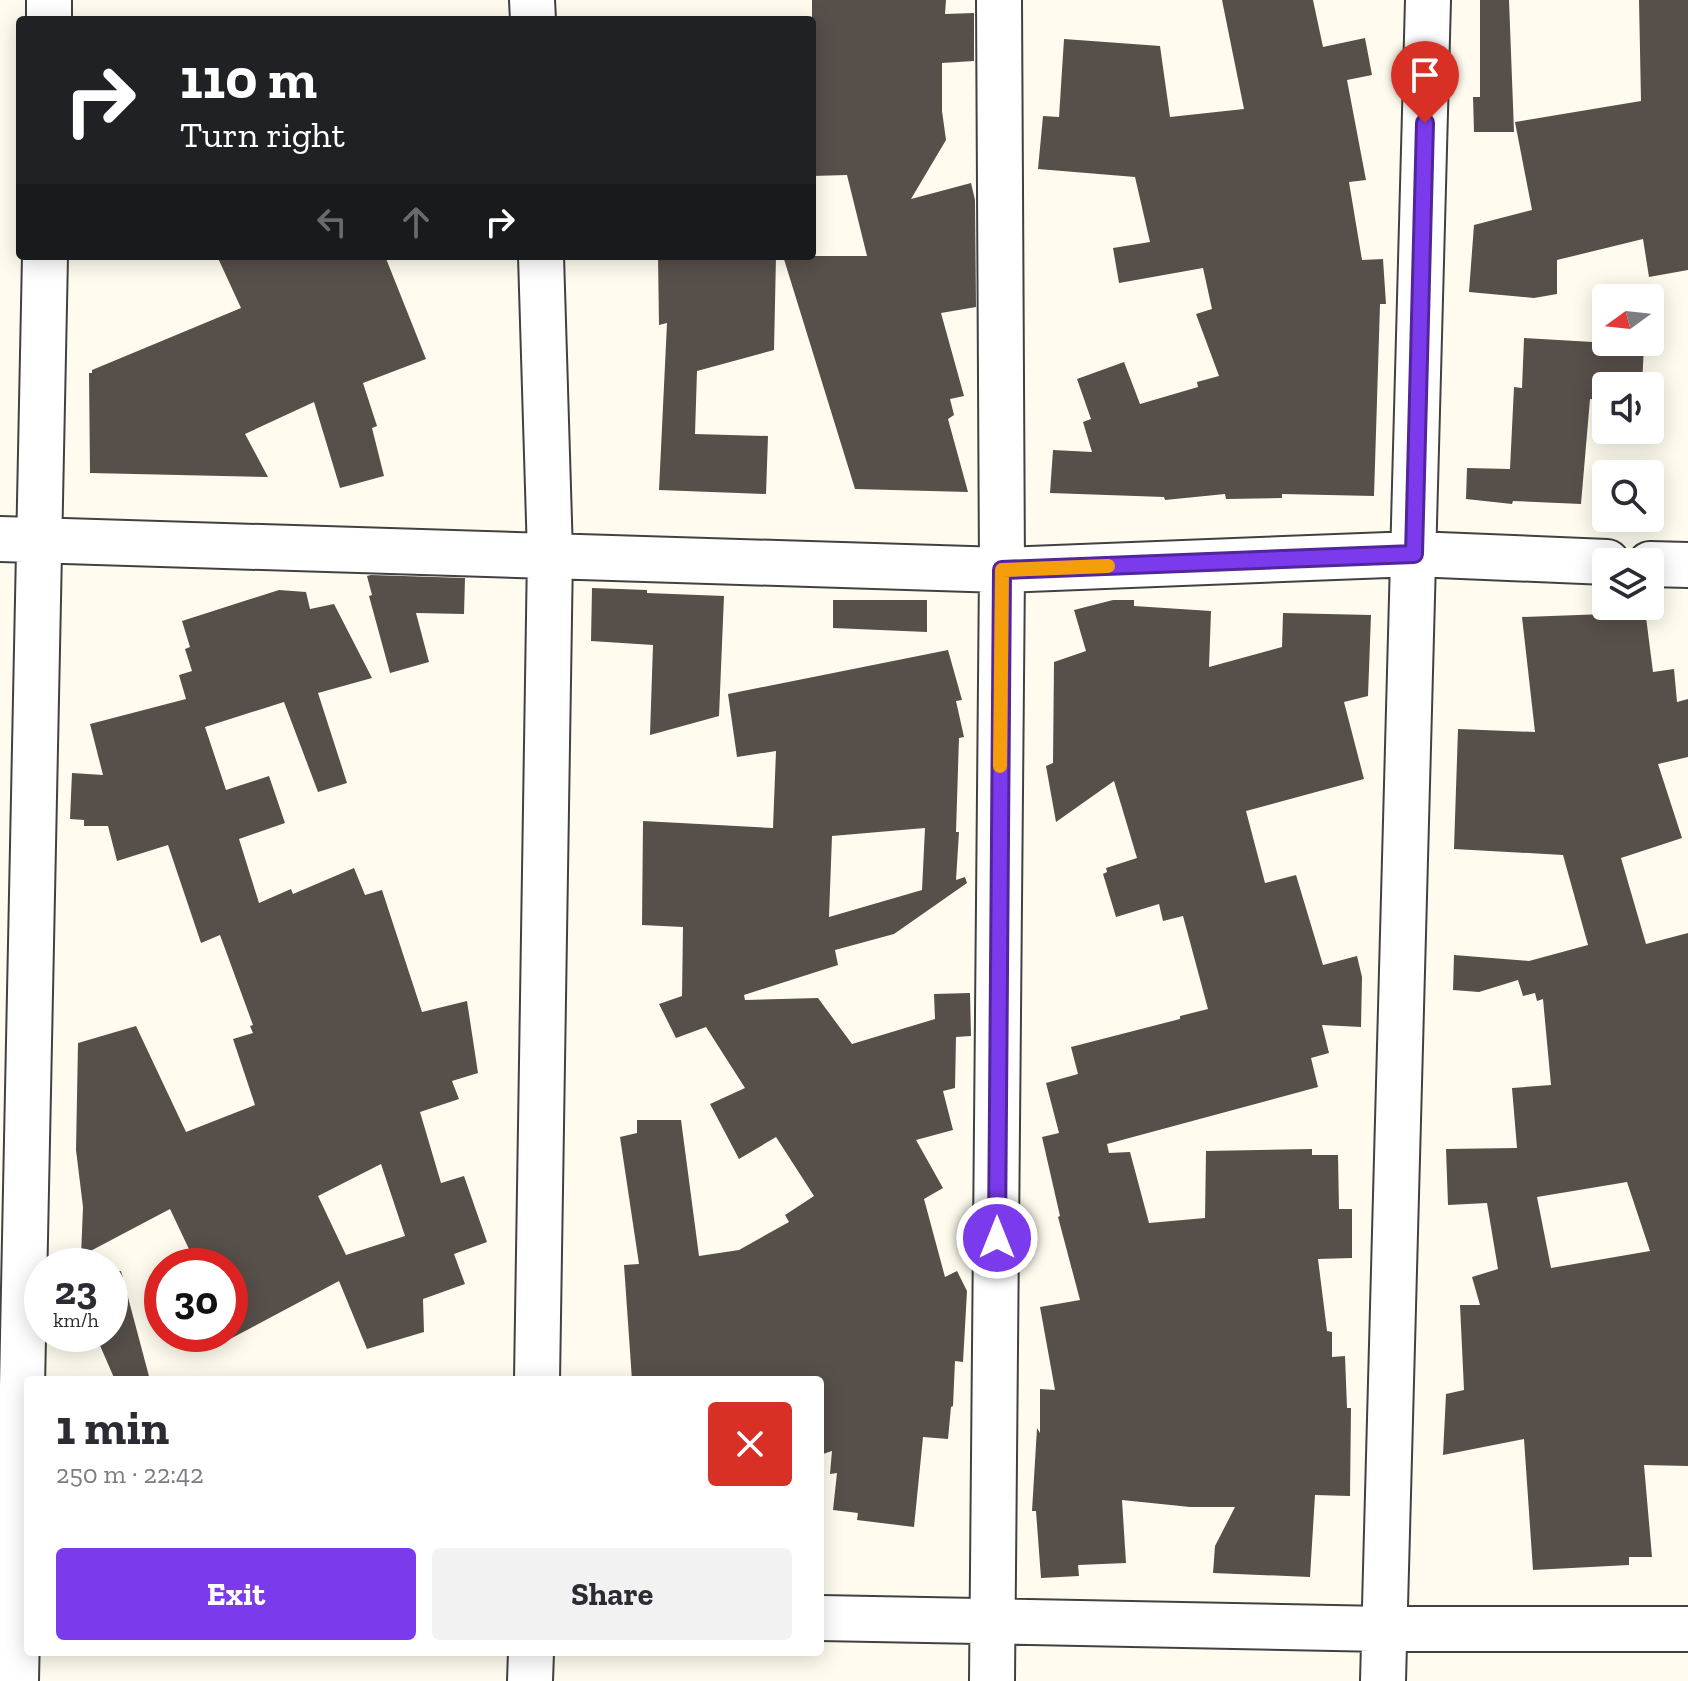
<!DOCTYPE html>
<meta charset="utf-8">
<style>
:root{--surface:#fff;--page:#f2f2f3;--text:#2b2b33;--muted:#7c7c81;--accent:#7c3aed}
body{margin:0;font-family:"Zilla Slab",serif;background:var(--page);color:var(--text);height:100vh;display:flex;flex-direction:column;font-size:30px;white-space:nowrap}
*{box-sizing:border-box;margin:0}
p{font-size:26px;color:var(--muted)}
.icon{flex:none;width:44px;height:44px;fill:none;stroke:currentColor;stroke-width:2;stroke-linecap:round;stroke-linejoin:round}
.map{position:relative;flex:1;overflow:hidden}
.details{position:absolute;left:24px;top:1376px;width:800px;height:280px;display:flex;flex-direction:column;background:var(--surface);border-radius:8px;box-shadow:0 4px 20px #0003}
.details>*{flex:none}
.banner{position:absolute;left:16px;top:16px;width:800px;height:244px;border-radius:8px;box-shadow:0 4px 20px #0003;background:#202124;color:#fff;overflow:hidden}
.needle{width:52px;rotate:255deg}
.tools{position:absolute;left:1592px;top:284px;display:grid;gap:16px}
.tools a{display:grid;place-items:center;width:72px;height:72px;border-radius:8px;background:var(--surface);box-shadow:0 4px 20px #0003;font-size:40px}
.speed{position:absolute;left:24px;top:1248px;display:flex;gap:16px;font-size:40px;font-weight:700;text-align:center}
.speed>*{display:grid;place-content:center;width:104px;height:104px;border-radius:50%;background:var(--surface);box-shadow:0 4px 20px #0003;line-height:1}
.speed small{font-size:20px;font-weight:400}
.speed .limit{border:12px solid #d22;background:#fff;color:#111}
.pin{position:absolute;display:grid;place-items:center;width:68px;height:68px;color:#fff;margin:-82px -34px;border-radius:50% 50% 50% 0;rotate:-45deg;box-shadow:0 0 8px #0007}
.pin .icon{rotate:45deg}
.me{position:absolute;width:88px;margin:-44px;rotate:0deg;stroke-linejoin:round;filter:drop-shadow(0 0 6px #0008)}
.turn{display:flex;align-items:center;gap:28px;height:168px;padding:0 32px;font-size:36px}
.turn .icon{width:104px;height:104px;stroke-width:2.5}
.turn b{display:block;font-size:56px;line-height:68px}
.lanes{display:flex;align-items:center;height:76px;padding:0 32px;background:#0003;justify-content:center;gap:40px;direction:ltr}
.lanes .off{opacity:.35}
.round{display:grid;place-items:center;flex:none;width:84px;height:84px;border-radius:8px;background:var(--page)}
.overview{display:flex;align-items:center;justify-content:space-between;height:136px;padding:0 32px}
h1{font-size:48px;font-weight:800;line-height:60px}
.cta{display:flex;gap:16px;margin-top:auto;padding:16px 32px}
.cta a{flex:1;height:92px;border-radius:8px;background:var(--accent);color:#fff;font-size:32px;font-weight:800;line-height:92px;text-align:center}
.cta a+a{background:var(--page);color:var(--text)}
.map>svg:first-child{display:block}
.building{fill:#574f4a;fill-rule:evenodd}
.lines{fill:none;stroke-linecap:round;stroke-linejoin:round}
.minor-casing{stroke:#414141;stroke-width:48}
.minor{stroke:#fff;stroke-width:44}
.route-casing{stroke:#51269a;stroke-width:20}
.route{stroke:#7c3aed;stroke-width:14}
.slow{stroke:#f59e0b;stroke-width:14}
</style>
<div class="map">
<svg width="1688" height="1681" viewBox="0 0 1688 1681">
<rect width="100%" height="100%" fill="#fffcef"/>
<path class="building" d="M812 0H946L945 14 974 13V61L942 63V111L946 140 911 199 971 183 975 200 976 307 941 313 964 396 950 399 954 415 948 419 968 492 855 489 783 256H867L847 175 812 176Z
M1222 0H1313L1323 47 1365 38 1372 75 1347 80 1366 180 1349 182 1362 260 1383 259 1386 304H1380L1374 496 1282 494V498L1226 499 1225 494 1165 500 1164 497 1050 493 1053 450 1092 452 1083 422 1091 419 1077 379 1124 362 1140 404 1198 387 1197 382 1219 376 1196 314 1212 309 1203 268 1119 283 1113 248 1150 242 1135 177 1038 169 1043 116 1059 117 1064 39 1160 46 1170 117 1244 109Z
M1480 0H1509L1514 132H1474L1473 97H1480Z
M1639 0H1688V270L1649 277 1643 239 1557 260V294L1534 298 1469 292 1474 225 1532 210 1515 122 1641 101Z
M217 256H385L426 359 363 383 377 426 372 428 384 476 340 488 314 402 245 434 268 477 90 473 89 373H92V370L241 308Z
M658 256H776L774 350 697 371 695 434 768 436 766 494 659 490 667 323 659 325Z
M1524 338 1644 345 1642 386H1606V400L1590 399 1581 504 1513 501 1512 504 1466 499 1467 468 1510 469 1514 387 1522 388Z
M371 575 465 578 464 614 416 613 429 662 390 673 369 596 372 595 367 576Z
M592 588 647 590V593L724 596 719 716 650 735 653 645 591 641Z
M279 590 306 592 310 609 334 604 372 678 318 693 347 783 318 792 284 702 205 727 226 790 269 776 285 823 239 839 259 903 291 889 293 894 354 868 365 895 382 890 422 1012 467 1001 478 1073 452 1081 459 1099 420 1112 441 1183 464 1176 487 1242 454 1254 465 1284 423 1299 424 1332 367 1349 339 1281 230 1339V1266H197L170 1209 81 1256 83 1207 76 1150 78 1043 136 1026 186 1132 255 1105 233 1039 253 1033 250 1026 253 1025 220 935 201 943 168 845 117 861 108 826H84V820L70 819 72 773 103 775 90 724 186 699 179 675 192 671 185 649 190 647 182 621ZM381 1164 405 1236 346 1255 318 1196Z
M833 600H927V632L833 628Z
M1113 600H1134V606L1211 611 1209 667 1282 647 1283 613 1371 615 1368 696 1344 702 1364 779 1246 811 1265 883 1296 875 1323 965 1357 956 1362 977 1361 1027 1322 1025 1329 1053 1311 1058 1318 1087 1107 1144 1109 1153 1130 1152 1149 1223 1205 1218 1206 1151 1312 1149V1155H1338L1339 1209H1352V1258L1318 1259 1327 1331 1332 1332V1357L1345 1356 1347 1408H1351L1350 1496 1315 1495 1310 1577 1213 1573 1215 1546 1235 1507H1190L1122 1500 1126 1563 1078 1565 1079 1576 1041 1578 1036 1511H1032L1037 1428 1040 1433V1389L1055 1390 1040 1307 1080 1300 1058 1217 1060 1216 1042 1137 1059 1133 1046 1083 1078 1074 1071 1047 1180 1019V1016L1208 1009 1183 916 1163 921 1159 904 1116 917 1103 874 1107 872 1106 868 1137 858 1114 781 1056 822 1046 766 1053 763 1054 662 1086 651 1074 610Z
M1605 614 1646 617 1653 672 1674 669 1677 702 1688 699V757L1658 764 1682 838 1621 858 1646 944 1688 933V1466L1644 1465 1652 1557H1629V1565L1533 1570 1524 1439 1443 1455 1446 1394 1464 1390 1460 1305H1480L1472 1277 1498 1269 1487 1203 1448 1205 1446 1149 1517 1148 1512 1088 1551 1085 1543 999 1537 1001 1535 993 1523 996 1518 980 1479 992 1453 990 1454 955 1529 961 1588 945 1563 855 1454 849 1458 729 1535 732 1522 617ZM1627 1182 1650 1251 1551 1268 1537 1197Z
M948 650 962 700 956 701 964 737 959 738 956 832H959L956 880 965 877 967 883 894 934 835 950 838 965 744 995 745 1000 818 998 852 1044 935 1019 934 994 970 993 971 1036 956 1037 955 1088 943 1091 953 1130 916 1140 943 1188 924 1199 945 1277 957 1271 967 1291 963 1362 955 1361 953 1406 951 1407 948 1439 923 1437 914 1527 857 1520 858 1513 833 1510 837 1473 830 1474 832 1451 820 1455V1380H632L624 1265 639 1264 620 1137 637 1133V1120H681L699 1256 739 1250 789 1222 785 1215 814 1196 776 1137 739 1159 710 1104 745 1088 706 1027 676 1038 659 1004 682 996 683 927 642 925 643 821 773 828 776 751 737 757 728 694ZM925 828 922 890 829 917 832 836Z
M121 1271 150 1380H115L95 1334H110V1272Z"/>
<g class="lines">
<defs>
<path id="minor" d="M532 0 533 20
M49 20V0
M0 539 1002 570 1414 554 1607 562
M1650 564 1688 565
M537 1380 550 554 541 256
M820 1618 1384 1629H1688
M16 1681 45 256
M530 1681 531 1652
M992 1681 1002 570 999 0
M1383 1681 1428 0"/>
</defs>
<use href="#minor" class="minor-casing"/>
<use href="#minor" class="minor"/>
</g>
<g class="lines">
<defs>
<path id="route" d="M997 1238 1002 570 1414 554 1425 123"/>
</defs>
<use href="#route" class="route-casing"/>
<use href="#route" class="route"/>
<path class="slow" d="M1000 766 1002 570 1108 566"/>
</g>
</svg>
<div class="tools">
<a><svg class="needle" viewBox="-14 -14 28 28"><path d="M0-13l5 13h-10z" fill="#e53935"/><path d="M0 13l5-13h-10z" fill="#7c7c81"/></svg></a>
<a><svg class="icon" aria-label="sound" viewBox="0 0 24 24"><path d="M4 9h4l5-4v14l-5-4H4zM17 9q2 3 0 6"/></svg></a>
<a><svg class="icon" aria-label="search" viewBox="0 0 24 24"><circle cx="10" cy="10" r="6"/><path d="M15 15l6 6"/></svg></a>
<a><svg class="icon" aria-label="layers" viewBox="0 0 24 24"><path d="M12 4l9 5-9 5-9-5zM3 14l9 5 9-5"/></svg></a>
</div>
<div class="speed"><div>23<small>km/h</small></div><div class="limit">30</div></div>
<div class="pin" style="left:1425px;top:123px;background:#d93025"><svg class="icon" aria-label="arrive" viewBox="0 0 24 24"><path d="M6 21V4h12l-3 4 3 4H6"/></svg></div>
<svg class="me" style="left:997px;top:1238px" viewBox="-20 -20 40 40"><circle r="17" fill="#7c3aed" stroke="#fff" stroke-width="3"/><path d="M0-11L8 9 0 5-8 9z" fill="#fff"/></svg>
<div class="banner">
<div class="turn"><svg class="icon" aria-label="right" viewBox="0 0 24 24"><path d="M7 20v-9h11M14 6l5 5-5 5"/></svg><div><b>110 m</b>Turn right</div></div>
<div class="lanes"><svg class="icon off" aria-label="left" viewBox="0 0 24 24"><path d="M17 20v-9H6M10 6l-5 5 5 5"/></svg><svg class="icon off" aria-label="ahead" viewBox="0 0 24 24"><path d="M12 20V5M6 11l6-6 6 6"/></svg><svg class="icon" aria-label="right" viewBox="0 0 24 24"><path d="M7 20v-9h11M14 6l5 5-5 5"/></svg></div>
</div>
<section class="details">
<div class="overview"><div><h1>1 min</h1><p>250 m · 22:42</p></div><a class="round" style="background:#d93025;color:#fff"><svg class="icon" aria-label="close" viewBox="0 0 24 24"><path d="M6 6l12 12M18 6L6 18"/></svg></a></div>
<div class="cta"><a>Exit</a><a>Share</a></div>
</section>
</div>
